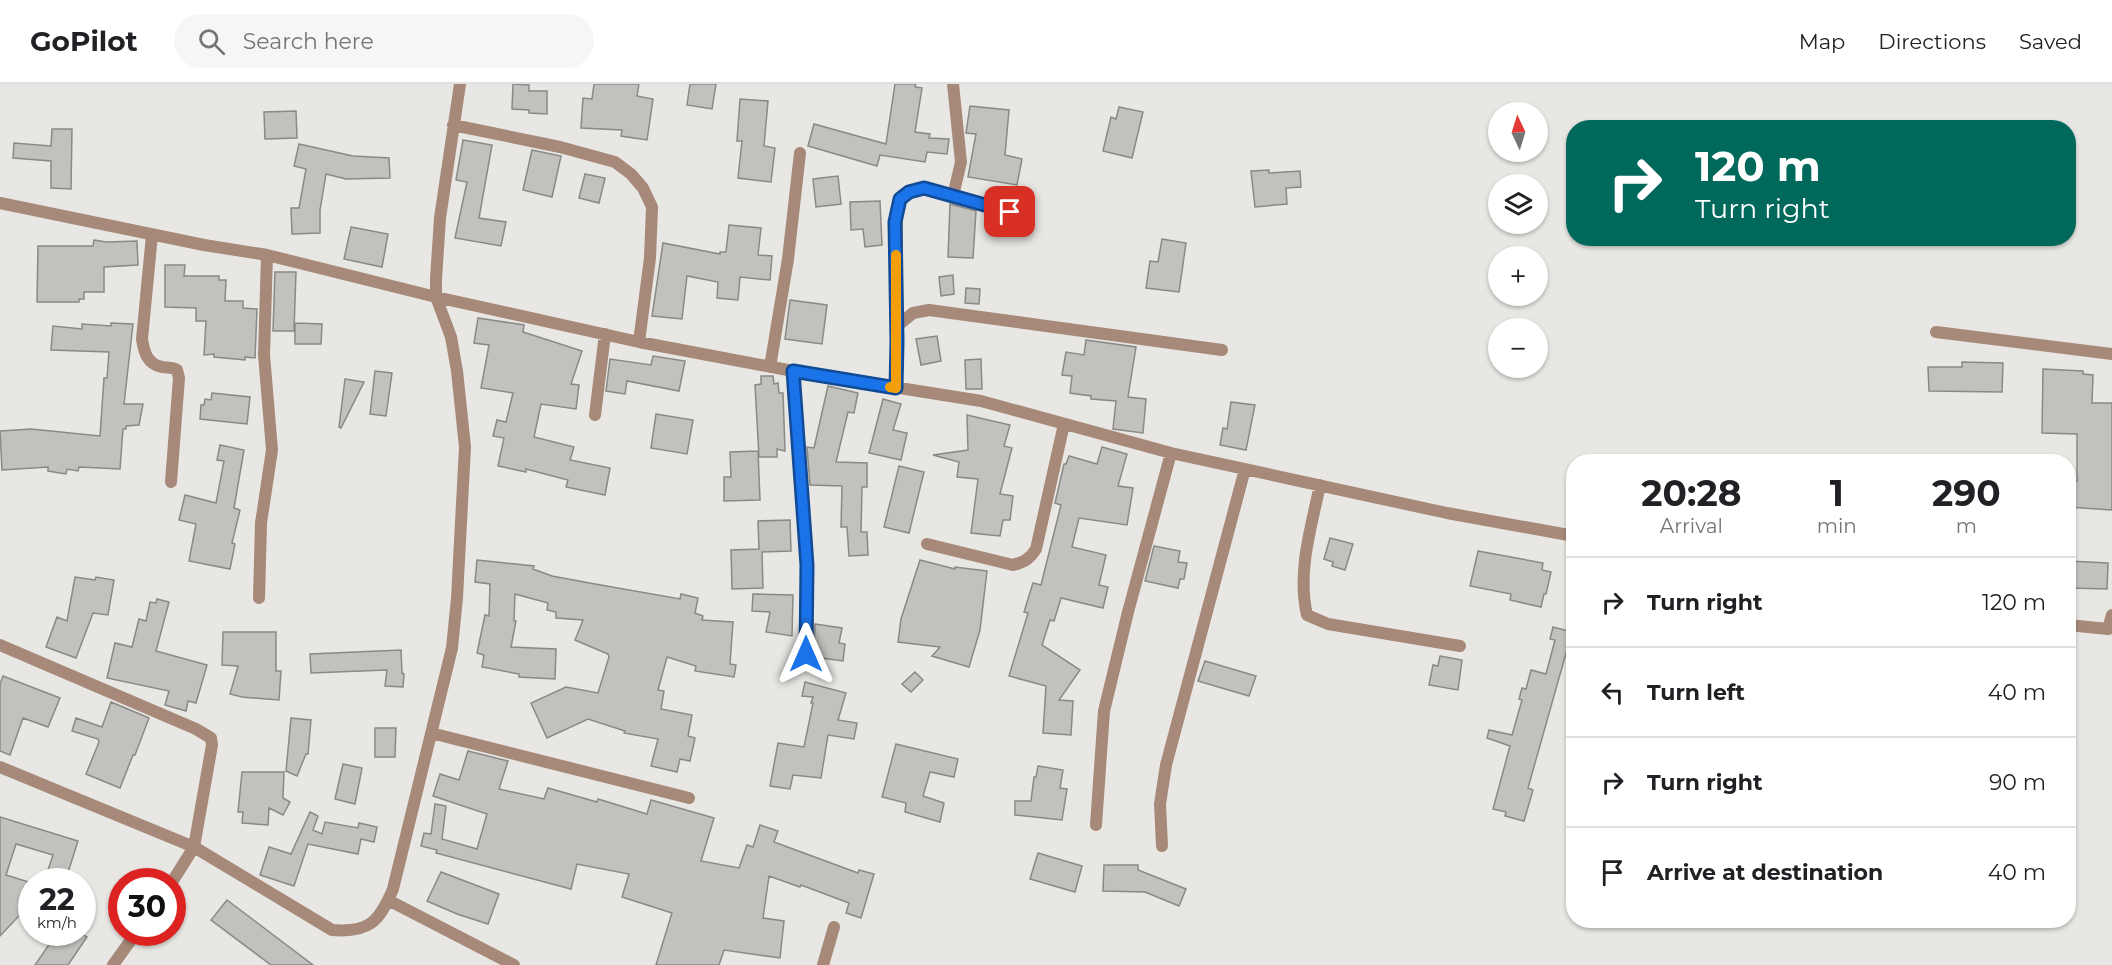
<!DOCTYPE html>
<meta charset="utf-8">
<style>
:root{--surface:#fff;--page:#f6f6f6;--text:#202124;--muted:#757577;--line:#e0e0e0}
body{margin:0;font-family:Montserrat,sans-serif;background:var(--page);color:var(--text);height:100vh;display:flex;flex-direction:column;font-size:22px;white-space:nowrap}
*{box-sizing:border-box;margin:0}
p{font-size:20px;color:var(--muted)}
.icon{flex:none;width:33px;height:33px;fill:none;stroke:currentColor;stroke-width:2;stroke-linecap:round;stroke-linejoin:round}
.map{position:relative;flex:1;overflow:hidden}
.drawer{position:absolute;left:1566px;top:370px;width:510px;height:474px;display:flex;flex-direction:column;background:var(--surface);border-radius:24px;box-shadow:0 2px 4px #0004}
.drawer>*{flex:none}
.top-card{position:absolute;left:1566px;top:36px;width:510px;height:126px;border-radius:24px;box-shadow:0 2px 4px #0004;background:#00695c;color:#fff;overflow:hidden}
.needle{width:39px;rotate:356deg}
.tools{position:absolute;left:1488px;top:18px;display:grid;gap:12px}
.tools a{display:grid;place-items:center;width:60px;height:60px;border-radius:50%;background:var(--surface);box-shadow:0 2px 4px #0004;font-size:30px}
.speed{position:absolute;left:18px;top:784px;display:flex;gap:12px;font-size:30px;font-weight:700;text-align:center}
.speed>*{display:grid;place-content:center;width:78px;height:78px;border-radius:50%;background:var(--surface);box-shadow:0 2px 4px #0004;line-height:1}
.speed small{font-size:15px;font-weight:400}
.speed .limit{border:9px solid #d22;background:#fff;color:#111}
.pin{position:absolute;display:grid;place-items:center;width:51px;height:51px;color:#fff;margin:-26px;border-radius:12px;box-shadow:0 3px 9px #0006}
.me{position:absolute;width:66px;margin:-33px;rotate:0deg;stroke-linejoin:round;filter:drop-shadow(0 0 4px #0008)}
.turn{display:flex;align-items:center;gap:21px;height:126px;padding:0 30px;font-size:27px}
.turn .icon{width:78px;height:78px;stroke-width:2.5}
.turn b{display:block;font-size:42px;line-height:51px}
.eta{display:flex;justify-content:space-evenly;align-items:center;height:102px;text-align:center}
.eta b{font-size:36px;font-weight:700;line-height:42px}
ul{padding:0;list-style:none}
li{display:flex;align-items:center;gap:18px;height:90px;padding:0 30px;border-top:2px solid var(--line)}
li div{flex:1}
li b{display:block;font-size:22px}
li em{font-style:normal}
header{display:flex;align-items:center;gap:36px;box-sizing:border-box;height:84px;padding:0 30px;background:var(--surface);border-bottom:2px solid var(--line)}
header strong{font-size:28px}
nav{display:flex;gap:33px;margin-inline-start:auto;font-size:21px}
.search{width:420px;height:54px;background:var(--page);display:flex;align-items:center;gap:15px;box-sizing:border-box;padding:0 21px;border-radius:33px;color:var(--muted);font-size:22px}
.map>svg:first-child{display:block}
.building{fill:#c2c1bd;stroke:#898985;stroke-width:1.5}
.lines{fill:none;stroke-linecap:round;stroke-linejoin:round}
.minor{stroke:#a68978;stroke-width:12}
.route-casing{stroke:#114b97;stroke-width:15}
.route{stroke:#1a73e8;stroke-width:10}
.slow{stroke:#f59e0b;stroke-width:10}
</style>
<header>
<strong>GoPilot</strong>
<div class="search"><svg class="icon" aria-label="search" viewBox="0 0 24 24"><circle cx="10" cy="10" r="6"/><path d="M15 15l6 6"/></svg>Search here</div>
<nav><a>Map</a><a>Directions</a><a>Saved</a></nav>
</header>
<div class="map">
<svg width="2112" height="881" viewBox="0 0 2112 881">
<rect width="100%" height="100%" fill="#e8e7e3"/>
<path class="building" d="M513 0 529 1V7H547V30L529 29V26L512 25Z
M594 0H639L637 12 653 15 647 56 621 52 622 46 581 44 583 14 592 15Z
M690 0H716L712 25 687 21Z
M895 0H916L915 3 922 4 915 48 930 50 929 54 949 55 947 70 927 68 925 78 880 71 877 82 808 62 814 40 886 60Z
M740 15 768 17 764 62 775 64 771 98 738 94 742 57H737Z
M970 22 1009 26 1005 71 1022 75 1017 101 968 93 976 50 966 49Z
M1119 23 1143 28 1132 74 1103 67 1111 33 1116 35Z
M296 27 297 54 265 55 264 28Z
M52 45H72L71 105 51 104V77L13 74 14 59 51 62Z
M463 56 492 61 479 134 506 138 501 162 455 154 467 98 456 96Z
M299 60 353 72 389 74 390 94 346 95 326 90 320 126V149L292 150 291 124H299L306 85 294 82Z
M532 66 561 72 552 113 523 106Z
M1269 86V89L1300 87 1301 103 1286 104 1287 120 1255 123 1251 87Z
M585 90 605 94 599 119 579 114Z
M838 92 841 120 816 123 813 95Z
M880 117 882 161 865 163 863 145 851 146 850 118Z
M950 120 976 127 973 174 948 173Z
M729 141 761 144 758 171 772 172 770 196 740 193 738 216 717 214 718 198 687 192 682 235 652 232 663 159 720 170V168H726Z
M351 143 388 150 382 183 344 175Z
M1162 155 1186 159 1179 208 1146 204 1150 177 1158 178Z
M94 156 106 158 137 157 138 181 104 183V208H84V215H79V218H37L38 162H93Z
M165 181H185L184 192H219V196H226L225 217H243V224L257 225 255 274 245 273V276L214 273V270L204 271 206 237H196V224L165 223Z
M275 188H296L294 247H273Z
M953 191 954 210 941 212 939 193Z
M966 204 980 205 979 220 965 219Z
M790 216 827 221 822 260 785 255Z
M478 234 524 241 523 248 582 267 571 300 579 301 576 325 541 320 534 353 574 363 570 376 610 384 605 411 566 403 568 396 526 385V388L498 382 504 354 493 352 497 336 506 338 513 309 481 304 489 261 474 259Z
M111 239 133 240 124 320H143L139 341 126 342V345H123L120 385 79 383 78 387 67 385 66 390 48 387V383L2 386 0 347 31 345 100 352 104 294H107L109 268 51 266 53 242 82 245V240L111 242Z
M295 239 322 240 321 260H295Z
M937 252 941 277 921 281 916 255Z
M1086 256 1136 263 1128 313 1146 315 1143 349 1113 345 1116 317 1091 315V312L1070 309 1072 292 1062 291 1066 268 1084 271Z
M653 272 685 277 679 307 627 297 625 310 606 307 610 275 651 281Z
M981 275 982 305H966L965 276Z
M1962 278 2003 279 2002 308 1929 307 1928 283H1962Z
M2043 285 2083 287V290L2093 291 2092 319H2112V426L2068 423V397H2077V350L2042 349Z
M375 287 392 289 386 332 370 330Z
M761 292H773L774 300 778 299 779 309H783L785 367 777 365V373H759L755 301 761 300Z
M345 295 364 298 341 344 339 343Z
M828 302 858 309 854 329 848 328 836 378 867 379V403H862L861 448H867L868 471 849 472 847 443H841L842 402 810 401 807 363 814 364Z
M212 309 250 313 247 340 200 335 201 321H204L205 315 211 316Z
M883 315 901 320 893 346 907 349 901 376 869 369Z
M1231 318 1255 321 1246 366 1220 361 1223 344 1227 345Z
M656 330 693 336 687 370 651 364Z
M967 331 1010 341 1004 362 1012 364 1000 410 1013 412 1010 436H1003L1000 452 971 449 978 395 957 393 959 378 933 371 968 366Z
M220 361 244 366 234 424 240 426 232 459 235 460 230 485 189 477 196 440 179 436 185 411 216 419 224 377 217 376Z
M1102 363 1127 370 1118 402 1133 404 1127 441 1079 434 1072 463 1106 471 1099 501 1108 503 1103 524 1061 514 1054 537 1050 536 1042 561 1080 586 1059 616 1073 617 1071 651 1043 649 1046 602 1009 592 1028 529 1024 528 1033 499 1041 501 1061 421 1055 419 1064 380H1066L1069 372 1097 380Z
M758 367 760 416 724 417V393H731L730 368Z
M899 382 924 388 909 449 884 443Z
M790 436 791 467 762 468 763 504 732 505 731 466 759 465 758 437Z
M1330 454 1353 460 1345 486 1332 482 1333 478 1324 475Z
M1154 462 1180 467 1178 478 1187 479 1184 495H1180L1178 504 1145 497Z
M1478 467 1543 479 1542 486 1551 488 1546 510H1544L1541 523 1510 516 1511 510 1470 502Z
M477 476 534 482 533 485 552 492 595 500 680 515 681 510 698 514 695 529 703 532 702 536 733 538 730 580 736 581 734 593 695 587 696 582 667 573 658 606 664 607 661 625 692 631 688 652 695 654 690 677 680 675 677 688 651 682 658 655 624 649 625 647 588 635 547 654 531 619 566 603 598 609 609 573 608 570 575 556 583 536 556 534V528L547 526 548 519 515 510 514 537H516L511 563 556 565 555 595 519 593V590L482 583 484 571 477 569 485 531 489 532 490 500 475 498Z
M920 476 955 485V483L987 487 980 546 969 583 932 572 940 563 898 558 901 535Z
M2068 477 2108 479 2107 505 2068 504Z
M75 493 95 496 96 493 114 496 108 531 93 529 76 574 46 563 57 533 67 537Z
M753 510 793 511 792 552 766 548 770 528 752 527Z
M157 515 169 518 156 567 207 581 196 619 188 617 186 627 165 621 169 607 107 594 115 559 132 563 139 535 146 537 150 518 156 519Z
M815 540 842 544 839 559 845 560 843 577 814 573Z
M1553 543 1572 548 1528 704 1533 706 1524 737 1505 732 1506 728 1493 725 1510 662 1487 654 1489 646 1512 651 1522 616 1519 615 1522 604 1526 605 1531 586 1546 590 1555 556 1550 555Z
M223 548H276V587H281L279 616 242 613 230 610 238 582 222 581Z
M401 566 402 589 404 590 403 603 385 602 387 586 311 589 310 570Z
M1440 572 1462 576 1458 606 1429 601 1433 581 1438 582Z
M1205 577 1256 592 1249 612 1198 597Z
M915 588 923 596 911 608 902 600Z
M3 592 60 614 48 643 23 634 10 671 0 667V600Z
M805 598 846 609 838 636 857 639 854 655 828 651 821 694 793 691 790 705 770 702 778 659 804 663 813 619H811L813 613 802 612Z
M111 618 149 634 135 671H133L120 704 86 690 99 658 98 655 72 647 76 634 102 643Z
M291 634 311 636 308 670H306L297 692 286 687Z
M375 644H396L395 673H375Z
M896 660 958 675 954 693 930 688 923 712 944 719 940 738 905 728 906 719 882 713Z
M468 667 508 677 499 705 544 715 548 704 597 718 598 715 647 730 651 716 714 734 701 777 739 784 747 761 753 763 760 741 778 747 774 758 858 789 859 786 874 790 861 834 846 829 849 819 801 801 800 803 769 792 763 834 784 837 780 874 724 866 719 881H656L672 829 622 813 629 790 577 780 571 805 436 769 437 766 421 762 424 749 431 750 435 720 446 722 442 755 477 765 487 730 433 712 440 690 459 696Z
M343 680 362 684 355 720 335 715Z
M1038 682 1063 686 1060 704 1067 705 1062 736 1015 731V717H1031L1034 693H1036Z
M242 688H284L283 714 290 718 283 731 269 724 268 741 242 739 243 728H238Z
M310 728 318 732 313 746 322 750 325 738 358 744 359 739 377 743 374 758 361 755 358 770 308 760 294 802 260 791 269 763 291 770Z
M0 733 78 757 65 798H44L53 771 16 760 6 791 32 799V818L0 852Z
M1038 769 1082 782 1075 808 1030 795Z
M1104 781H1138V786L1186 805 1179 822 1145 808 1103 807Z
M441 788 499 810 488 840 457 830 427 817Z
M227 816 313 881H271L211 836Z
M57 849H80L87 853 68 881H35Z"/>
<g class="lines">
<path class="minor" d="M453 41 560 63 615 78 631 90 643 104 652 123 650 174 639 258
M953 112 1010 128
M0 119 204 161 267 171 436 213 639 258 793 287 981 317 1171 369 1447 429 1574 452
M152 151 142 255C144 268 147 280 162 283 168 284 172 283 177 286L179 294 171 398
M897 242 913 229 929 226 1222 266
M1936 248 2112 270
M770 283 788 175 800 69
M793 287 807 481 806 570
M896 304 897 126C907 96 930 105 953 112L961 78 953 0
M595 331 605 250
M1320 401C1311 444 1297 488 1307 531L1328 540 1460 562
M927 460 1013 481C1024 478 1030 475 1036 465L1064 340
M259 514 261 439 272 366 264 271 267 171
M2068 541 2108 545 2112 531
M0 561 196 645 211 654 212 661 194 763 0 683
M431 649 689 714
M1096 741 1104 627 1128 528 1171 369
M1162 762 1160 720 1166 681 1245 385
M172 798 194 763 332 846C369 849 379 838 393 805L452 564 457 514 465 363 457 287 451 253 436 213V195L440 134 460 0
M388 816 514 881
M113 881 136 849
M823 881 834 843"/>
</g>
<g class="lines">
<defs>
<path id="route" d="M806 570 807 481 793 287 896 304 897 257 895 138 900 115 909 108 924 104 1010 128"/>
</defs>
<use href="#route" class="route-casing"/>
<use href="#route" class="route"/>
<path class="slow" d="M890 303 896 304V171"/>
</g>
</svg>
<div class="tools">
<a><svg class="needle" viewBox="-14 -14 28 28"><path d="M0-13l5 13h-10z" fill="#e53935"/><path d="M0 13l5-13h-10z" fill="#757577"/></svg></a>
<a><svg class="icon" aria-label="layers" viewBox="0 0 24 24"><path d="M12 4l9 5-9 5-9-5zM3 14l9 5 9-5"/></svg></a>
<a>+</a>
<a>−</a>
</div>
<div class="speed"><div>22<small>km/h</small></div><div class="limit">30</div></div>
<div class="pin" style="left:1010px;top:128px;background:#d93025"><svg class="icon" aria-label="arrive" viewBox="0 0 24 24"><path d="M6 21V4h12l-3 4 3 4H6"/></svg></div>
<svg class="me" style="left:806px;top:570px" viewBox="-20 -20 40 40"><path d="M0-17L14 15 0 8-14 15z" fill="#1a73e8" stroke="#fff" stroke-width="4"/></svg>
<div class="top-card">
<div class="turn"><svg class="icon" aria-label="right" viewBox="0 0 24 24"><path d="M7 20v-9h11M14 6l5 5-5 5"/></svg><div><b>120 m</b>Turn right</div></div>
</div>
<section class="drawer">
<div class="eta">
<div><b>20:28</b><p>Arrival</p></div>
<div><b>1</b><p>min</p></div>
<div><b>290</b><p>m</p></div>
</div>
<ul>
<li><svg class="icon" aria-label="right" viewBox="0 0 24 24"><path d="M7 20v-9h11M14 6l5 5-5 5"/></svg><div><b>Turn right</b></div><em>120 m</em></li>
<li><svg class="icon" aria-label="left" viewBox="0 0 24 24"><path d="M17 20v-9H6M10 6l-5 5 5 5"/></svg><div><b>Turn left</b></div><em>40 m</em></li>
<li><svg class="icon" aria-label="right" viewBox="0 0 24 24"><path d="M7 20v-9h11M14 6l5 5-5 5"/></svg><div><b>Turn right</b></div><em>90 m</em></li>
<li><svg class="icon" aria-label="arrive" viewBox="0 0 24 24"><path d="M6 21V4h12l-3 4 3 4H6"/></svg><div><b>Arrive at destination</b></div><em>40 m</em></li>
</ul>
</section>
</div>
